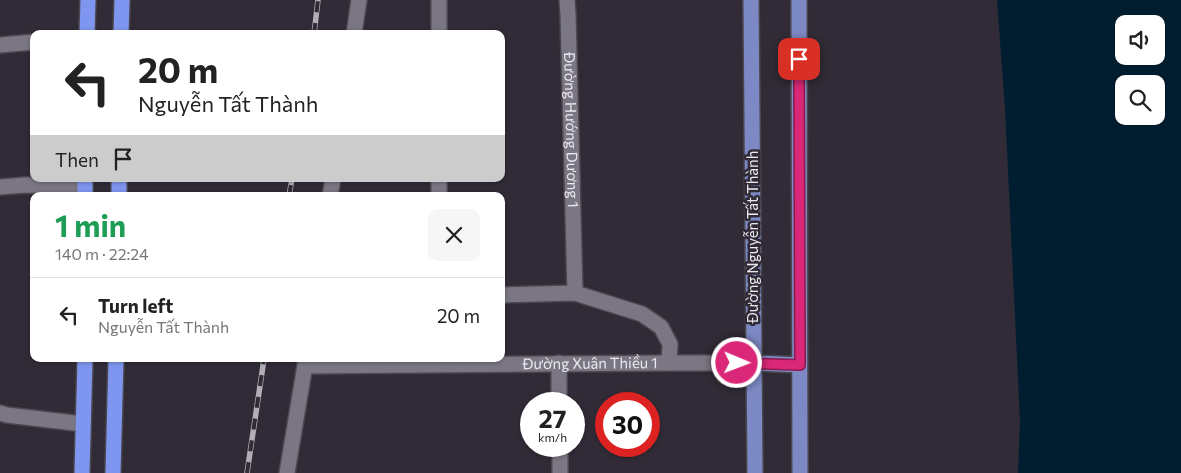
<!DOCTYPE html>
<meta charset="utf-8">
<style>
:root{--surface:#fff;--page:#f6f6f6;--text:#222;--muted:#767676;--line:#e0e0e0}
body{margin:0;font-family:Commissioner,sans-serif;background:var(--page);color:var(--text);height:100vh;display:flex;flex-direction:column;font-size:19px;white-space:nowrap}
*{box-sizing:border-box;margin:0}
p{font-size:16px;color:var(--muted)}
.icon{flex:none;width:28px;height:28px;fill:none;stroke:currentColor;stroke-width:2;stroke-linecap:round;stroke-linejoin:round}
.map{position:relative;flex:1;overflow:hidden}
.drawer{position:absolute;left:30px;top:192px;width:475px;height:170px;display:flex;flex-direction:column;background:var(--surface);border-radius:10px;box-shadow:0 1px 4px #0004}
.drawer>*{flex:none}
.guide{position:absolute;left:30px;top:30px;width:475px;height:152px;border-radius:10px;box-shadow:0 1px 4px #0004;background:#fff;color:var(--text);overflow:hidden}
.tools{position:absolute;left:1115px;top:15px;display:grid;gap:10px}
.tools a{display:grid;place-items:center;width:50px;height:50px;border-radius:10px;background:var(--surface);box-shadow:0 1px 4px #0004;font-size:25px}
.speed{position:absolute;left:520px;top:392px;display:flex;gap:10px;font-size:25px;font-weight:700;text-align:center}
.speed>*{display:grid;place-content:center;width:65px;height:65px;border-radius:50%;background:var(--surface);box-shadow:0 1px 4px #0004;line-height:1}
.speed small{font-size:12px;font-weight:400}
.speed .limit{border:8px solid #d22;background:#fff;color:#111}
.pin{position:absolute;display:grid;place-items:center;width:42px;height:42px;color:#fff;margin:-21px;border-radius:10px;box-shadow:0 2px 8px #0006}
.me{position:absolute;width:55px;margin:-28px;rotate:91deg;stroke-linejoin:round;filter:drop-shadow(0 0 4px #0008)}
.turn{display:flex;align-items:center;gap:18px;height:105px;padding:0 25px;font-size:22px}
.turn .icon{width:65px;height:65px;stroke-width:2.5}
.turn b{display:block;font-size:35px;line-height:42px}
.then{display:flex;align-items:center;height:48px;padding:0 25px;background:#0003;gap:10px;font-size:19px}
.round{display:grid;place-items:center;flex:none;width:52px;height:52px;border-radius:10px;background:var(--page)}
.overview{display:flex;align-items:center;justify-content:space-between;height:85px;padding:0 25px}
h1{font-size:30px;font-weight:700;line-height:38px;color:#1e9e55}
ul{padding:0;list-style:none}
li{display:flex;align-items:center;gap:15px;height:75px;padding:0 25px;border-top:1px solid var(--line)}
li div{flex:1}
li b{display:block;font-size:19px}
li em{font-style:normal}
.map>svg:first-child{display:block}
.water{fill:#011e30;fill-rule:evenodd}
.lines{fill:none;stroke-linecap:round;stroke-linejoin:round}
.minor-casing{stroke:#4a474f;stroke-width:18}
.major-casing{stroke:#4a474f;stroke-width:18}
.highway-casing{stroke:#4a474f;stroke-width:18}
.minor{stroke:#7b7683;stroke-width:15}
.major{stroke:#7d89c4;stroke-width:15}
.highway{stroke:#7f96f0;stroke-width:15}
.rail-casing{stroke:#b1aeb6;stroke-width:5.5}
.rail{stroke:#302b36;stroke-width:4;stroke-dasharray:11;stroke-linecap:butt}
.route-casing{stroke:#8e194d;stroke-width:12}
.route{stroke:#db2777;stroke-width:9}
.labels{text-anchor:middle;stroke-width:5;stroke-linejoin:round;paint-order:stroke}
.street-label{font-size:15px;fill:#eae8ef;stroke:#302b36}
</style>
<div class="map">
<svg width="1181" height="473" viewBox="0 0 1181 473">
<rect width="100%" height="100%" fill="#302b36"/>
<path class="water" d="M997 0H1181V473H1018L1020 421 1005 108ZM1124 24H1156V56H1124ZM1124 84H1156V116H1124Z"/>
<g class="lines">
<defs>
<g id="minor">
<path d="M439 0V34"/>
<path id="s1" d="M567 0 568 14 575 293"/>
<path d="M354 34 359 0"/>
<path d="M0 45 34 42"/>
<path d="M439 179V196"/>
<path d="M0 187 25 185 85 186"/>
<path d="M330 196 333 179"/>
<path d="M501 295 575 293 642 314 661 327 670 344 669 363"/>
<path d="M559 363V404"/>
<path id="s2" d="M305 366 669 363H754"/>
<path d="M0 413 7 415 83 424"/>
<path d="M560 446V473"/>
<path d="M287 473 306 359"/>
</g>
<path id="major" d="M751 0 755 473
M799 0 800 473
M754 363 800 365"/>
<path id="highway" d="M87 34 88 0
M121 34 122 0
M85 179V196
M119 196V179
M82 473 85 359
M113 473 116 359"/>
</defs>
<use href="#minor" class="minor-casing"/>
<use href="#major" class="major-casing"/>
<use href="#highway" class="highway-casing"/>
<use href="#minor" class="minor"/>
<use href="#major" class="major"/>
<use href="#highway" class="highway"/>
<defs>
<path id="rail" d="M314 34 318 0
M289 196 292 179
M247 473 264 359"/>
</defs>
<use href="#rail" class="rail-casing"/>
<use href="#rail" class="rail"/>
</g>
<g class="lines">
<defs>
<path id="route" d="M737 363 800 365 799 59"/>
</defs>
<use href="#route" class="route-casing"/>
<use href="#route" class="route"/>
</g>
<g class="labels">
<g class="street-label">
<text dy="5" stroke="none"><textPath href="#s1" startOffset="130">Đường Hướng Dương 1</textPath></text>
<text transform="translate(753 237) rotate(-90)" y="5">Đường Nguyễn Tất Thành</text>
<text dy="5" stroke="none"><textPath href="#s2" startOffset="285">Đường Xuân Thiều 1</textPath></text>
</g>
</g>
</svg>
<div class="tools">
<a><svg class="icon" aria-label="sound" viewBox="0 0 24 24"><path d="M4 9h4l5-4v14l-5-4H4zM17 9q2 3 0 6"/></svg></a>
<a><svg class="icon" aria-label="search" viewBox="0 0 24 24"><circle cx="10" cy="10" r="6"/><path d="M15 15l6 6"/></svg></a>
</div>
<div class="speed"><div>27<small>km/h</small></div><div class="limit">30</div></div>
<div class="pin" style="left:799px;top:59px;background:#d93025"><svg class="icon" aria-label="arrive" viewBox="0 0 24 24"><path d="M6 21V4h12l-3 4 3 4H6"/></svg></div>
<svg class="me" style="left:737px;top:363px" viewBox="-20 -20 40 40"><circle r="17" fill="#db2777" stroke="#fff" stroke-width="3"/><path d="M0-11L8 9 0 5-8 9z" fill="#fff"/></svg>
<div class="guide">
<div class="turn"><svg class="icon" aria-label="left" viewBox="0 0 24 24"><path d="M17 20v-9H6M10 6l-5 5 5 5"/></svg><div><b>20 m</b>Nguyễn Tất Thành</div></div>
<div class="then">Then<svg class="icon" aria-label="arrive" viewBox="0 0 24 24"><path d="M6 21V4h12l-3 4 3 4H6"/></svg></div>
</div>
<section class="drawer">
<div class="overview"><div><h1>1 min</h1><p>140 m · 22:24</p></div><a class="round"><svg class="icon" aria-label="close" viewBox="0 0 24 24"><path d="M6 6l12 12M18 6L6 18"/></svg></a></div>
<ul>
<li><svg class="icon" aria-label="left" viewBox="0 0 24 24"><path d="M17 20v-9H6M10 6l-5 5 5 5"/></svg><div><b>Turn left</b><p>Nguyễn Tất Thành</p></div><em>20 m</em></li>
</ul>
</section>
</div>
